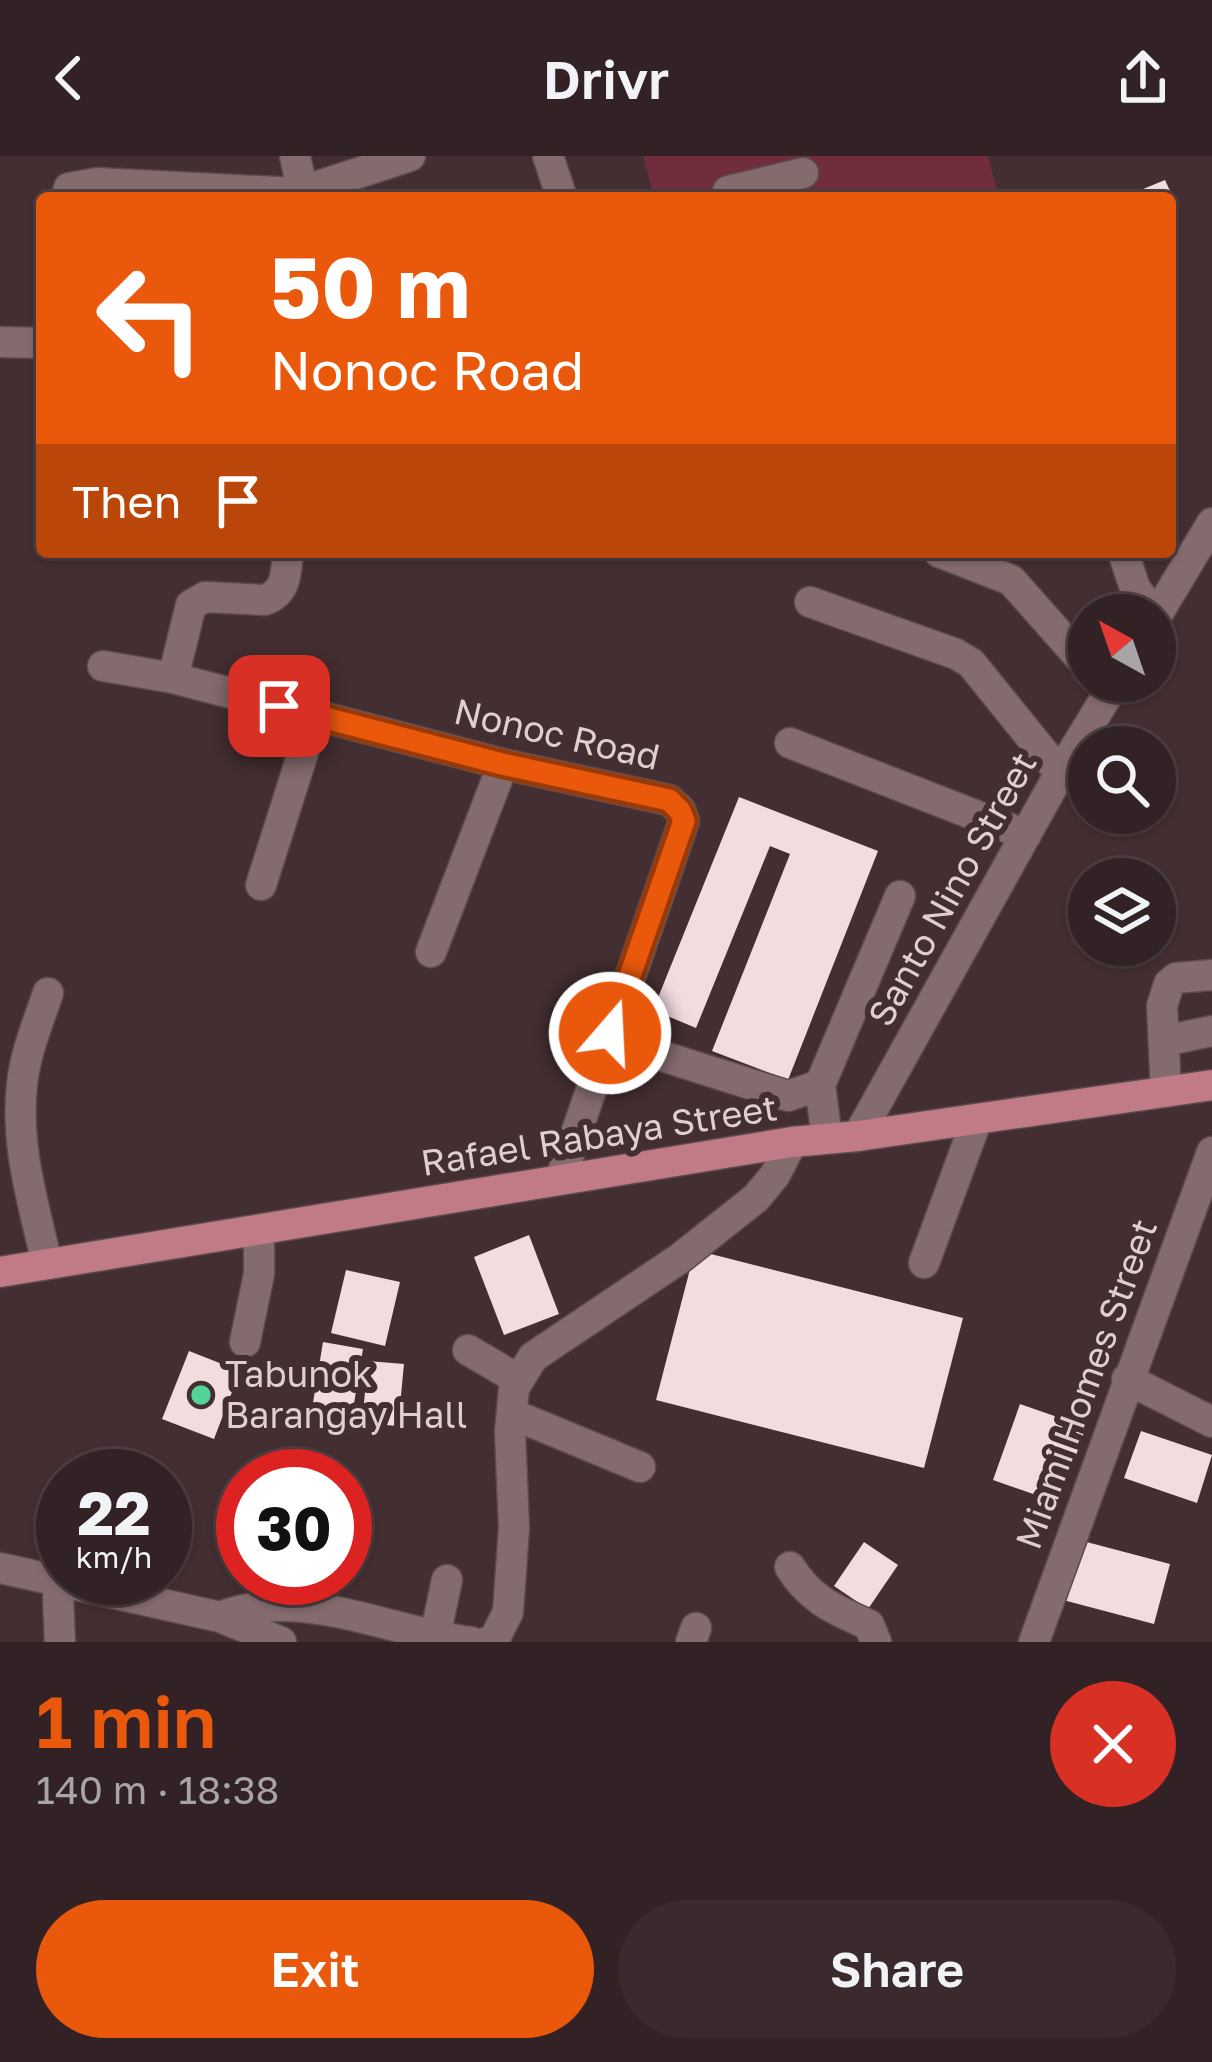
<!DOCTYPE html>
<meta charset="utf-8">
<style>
:root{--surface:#322225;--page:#3a2a2d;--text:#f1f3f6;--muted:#a8a4a7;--line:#4d3f42;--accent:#ea580c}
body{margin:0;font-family:"Golos Text",sans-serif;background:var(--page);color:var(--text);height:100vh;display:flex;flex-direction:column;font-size:45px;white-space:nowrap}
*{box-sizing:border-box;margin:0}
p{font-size:39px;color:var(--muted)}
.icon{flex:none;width:66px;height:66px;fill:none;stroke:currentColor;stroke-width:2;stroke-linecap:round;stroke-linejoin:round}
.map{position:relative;height:1486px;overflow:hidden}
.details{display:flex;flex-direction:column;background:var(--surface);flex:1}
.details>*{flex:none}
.banner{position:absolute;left:36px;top:36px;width:1140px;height:366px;border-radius:12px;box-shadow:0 3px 9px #0004,0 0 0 3px var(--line);background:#ea580c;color:#fff;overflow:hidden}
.needle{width:78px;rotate:320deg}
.controls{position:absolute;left:1068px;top:438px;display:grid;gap:24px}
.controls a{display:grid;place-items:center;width:108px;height:108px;border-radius:50%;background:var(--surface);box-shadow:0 3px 9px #0004,0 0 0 3px var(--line);font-size:60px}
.speed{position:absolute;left:36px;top:1293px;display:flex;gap:24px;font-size:60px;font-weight:700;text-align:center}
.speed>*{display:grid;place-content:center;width:156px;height:156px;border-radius:50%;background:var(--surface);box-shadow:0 3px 9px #0004,0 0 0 3px var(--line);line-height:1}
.speed small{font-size:30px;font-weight:400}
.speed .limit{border:18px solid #d22;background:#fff;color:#111}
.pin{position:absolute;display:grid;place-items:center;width:102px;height:102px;color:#fff;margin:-51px;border-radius:24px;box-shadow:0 6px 18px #0006}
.me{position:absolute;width:132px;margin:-66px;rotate:19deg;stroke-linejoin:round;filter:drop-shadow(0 0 9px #0008)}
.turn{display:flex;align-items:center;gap:42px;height:252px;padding:0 36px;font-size:54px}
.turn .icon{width:156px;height:156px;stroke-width:2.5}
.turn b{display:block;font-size:84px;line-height:102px}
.then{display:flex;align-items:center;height:114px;padding:0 36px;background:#0003;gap:24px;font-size:45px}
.round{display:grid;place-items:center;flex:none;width:126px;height:126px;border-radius:63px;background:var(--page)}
.headline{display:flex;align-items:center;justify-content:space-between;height:204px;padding:0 36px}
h1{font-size:72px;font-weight:600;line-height:90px;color:var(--accent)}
.primary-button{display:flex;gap:24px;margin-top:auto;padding:24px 36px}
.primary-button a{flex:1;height:138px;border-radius:72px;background:var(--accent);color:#fff;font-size:48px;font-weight:600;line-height:138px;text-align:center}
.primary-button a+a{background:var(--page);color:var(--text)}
header{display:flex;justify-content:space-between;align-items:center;height:156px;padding:0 36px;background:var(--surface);font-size:54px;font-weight:600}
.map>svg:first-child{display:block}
.green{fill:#702e3c}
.building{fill:#f1dcde}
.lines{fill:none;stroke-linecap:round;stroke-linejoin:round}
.minor-casing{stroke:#5c4a4d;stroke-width:33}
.major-casing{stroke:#5c4a4d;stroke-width:33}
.minor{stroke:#846b6e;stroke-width:30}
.major{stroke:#c17b87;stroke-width:30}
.route-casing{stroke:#983908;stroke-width:30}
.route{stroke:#ea580c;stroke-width:21}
.poi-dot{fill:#54d396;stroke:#432e31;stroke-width:4.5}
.labels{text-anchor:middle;stroke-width:12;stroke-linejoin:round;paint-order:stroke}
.street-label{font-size:36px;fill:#decfd1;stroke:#432e31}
.poi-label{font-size:36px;fill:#decfd1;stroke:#432e31;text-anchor:start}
</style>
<header><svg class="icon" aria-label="back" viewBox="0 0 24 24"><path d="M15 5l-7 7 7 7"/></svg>Drivr<svg class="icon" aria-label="share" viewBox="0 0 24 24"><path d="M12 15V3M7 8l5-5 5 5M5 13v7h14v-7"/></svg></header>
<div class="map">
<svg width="1212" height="1486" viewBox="0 0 1212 1486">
<rect width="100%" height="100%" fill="#432e31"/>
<path class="green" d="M643 0H988L999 42H654Z"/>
<path class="building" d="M1165 24 1178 52 1170 56V42H1121Z
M739 641 878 695 788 924 712 895 790 698 770 690 696 872 653 854Z
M529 1079 559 1158 504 1179 474 1101Z
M695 1094 963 1162 924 1312 656 1244Z
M346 1114 400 1126 385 1190 331 1177Z
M323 1186 363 1193 349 1278 309 1271Z
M189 1195 240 1215 214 1283 162 1263Z
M368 1205 404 1208 398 1270 362 1267Z
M1020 1248 1086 1271 1059 1347 993 1324Z
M1141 1275 1212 1299 1197 1347 1124 1322Z
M1079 1384 1170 1408 1154 1468 1063 1444Z
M864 1386 898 1409 868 1453 834 1430Z"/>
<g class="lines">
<defs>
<path id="minor" d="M295 0 304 42
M548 0 562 42
M728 35 803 17
M66 42 69 32 97 27 297 37 410 0
M0 186 42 187
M939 396 1011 424 1089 512
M1123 396 1135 432 1154 459
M810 446 956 498 971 507 1060 617
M1155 462 1212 367
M103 510 173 522 503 608 669 644 680 654 684 665 560 1024
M173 522 191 449 205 441 265 444C287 436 286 416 288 396
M790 587 1026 679
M261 729 315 559
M431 796 503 608
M1164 885 1212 875
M665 901 788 940 820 929 900 740
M820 929 827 982
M1166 936 1162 850 1169 828 1176 822 1212 819
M858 980 1060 617 1116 525
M924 1107 977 963
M47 1108C34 1049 15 990 22 929 25 897 38 867 48 837
M245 1186 259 1118V1075
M468 1194 519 1224
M1127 1223 1212 1266
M512 1258 640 1311
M790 1411C810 1444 836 1454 869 1469L876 1486
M0 1412 220 1461 281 1486
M220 1461C301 1429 389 1476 471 1486
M435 1480 447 1424
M60 1486 58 1441 67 1426
M487 1486 494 1484 508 1456 514 1372 510 1276 514 1232 533 1201 679 1103 756 1042 775 1019 792 986
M691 1486 696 1472
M1034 1486 1212 996"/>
<path id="major" d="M0 1116 792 986 858 980 1212 929"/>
</defs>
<use href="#minor" class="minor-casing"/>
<use href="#major" class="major-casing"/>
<use href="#minor" class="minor"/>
<use href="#major" class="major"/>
</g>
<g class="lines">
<defs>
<path id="route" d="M279 550 502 608 669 644 680 655 684 665 610 877"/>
</defs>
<use href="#route" class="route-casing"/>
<use href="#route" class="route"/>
</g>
<circle class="poi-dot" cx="201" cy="1239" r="12"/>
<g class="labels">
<g class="street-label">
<text transform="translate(557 578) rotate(13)" y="13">Nonoc Road</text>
<text transform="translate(952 733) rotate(-61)" y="13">Santo Nino Street</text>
<text transform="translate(599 979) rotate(-9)" y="13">Rafael Rabaya Street</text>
<text transform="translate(1086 1228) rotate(-70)" y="13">Miami Homes Street</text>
</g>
<g class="poi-label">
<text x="225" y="1231">Tabunok<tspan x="225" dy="41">Barangay Hall</tspan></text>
</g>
</g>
</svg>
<div class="controls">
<a><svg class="needle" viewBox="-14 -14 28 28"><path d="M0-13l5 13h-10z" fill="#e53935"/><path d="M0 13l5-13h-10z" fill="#a8a4a7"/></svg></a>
<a><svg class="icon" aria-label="search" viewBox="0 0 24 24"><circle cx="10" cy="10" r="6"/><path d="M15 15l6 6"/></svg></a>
<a><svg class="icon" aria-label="layers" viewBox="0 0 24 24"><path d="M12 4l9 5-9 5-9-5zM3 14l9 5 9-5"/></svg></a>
</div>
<div class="speed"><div>22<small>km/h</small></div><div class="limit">30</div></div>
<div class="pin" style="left:279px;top:550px;background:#d93025"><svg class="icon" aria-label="arrive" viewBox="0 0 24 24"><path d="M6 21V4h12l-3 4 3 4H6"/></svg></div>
<svg class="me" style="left:610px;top:877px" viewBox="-20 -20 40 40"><circle r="17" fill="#ea580c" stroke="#fff" stroke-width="3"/><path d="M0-11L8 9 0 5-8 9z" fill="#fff"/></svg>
<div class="banner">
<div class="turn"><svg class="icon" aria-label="left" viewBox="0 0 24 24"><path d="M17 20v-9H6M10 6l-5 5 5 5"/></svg><div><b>50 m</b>Nonoc Road</div></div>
<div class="then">Then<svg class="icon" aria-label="arrive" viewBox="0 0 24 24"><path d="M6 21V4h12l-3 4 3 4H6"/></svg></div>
</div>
</div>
<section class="details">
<div class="headline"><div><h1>1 min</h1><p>140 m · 18:38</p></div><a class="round" style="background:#d93025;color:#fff"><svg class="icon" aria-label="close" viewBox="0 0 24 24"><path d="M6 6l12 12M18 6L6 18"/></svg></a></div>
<div class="primary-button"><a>Exit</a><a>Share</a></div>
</section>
